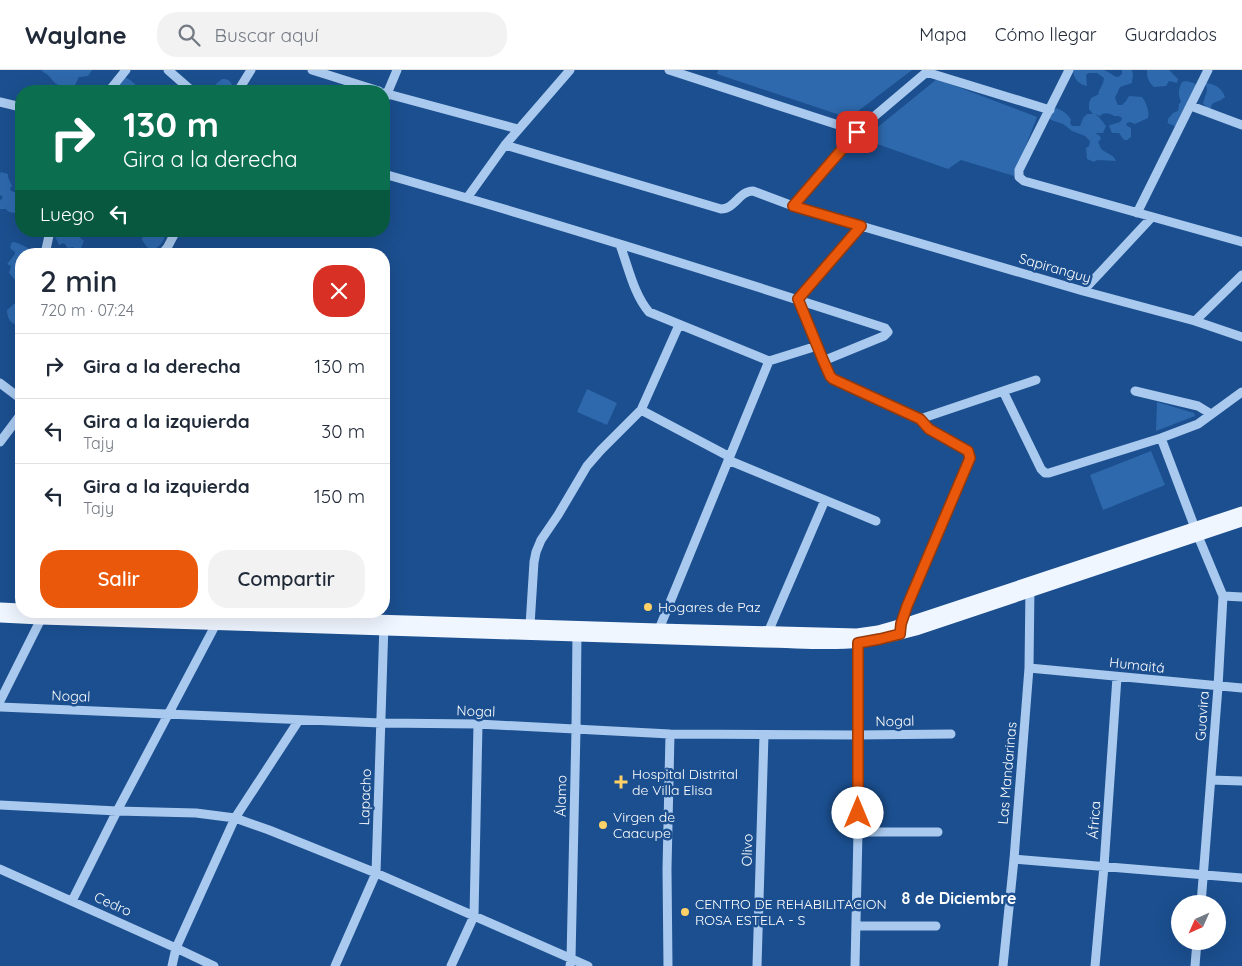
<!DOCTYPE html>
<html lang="es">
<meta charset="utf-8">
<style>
:root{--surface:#fff;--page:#f2f2f3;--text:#1f2937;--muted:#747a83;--line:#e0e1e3;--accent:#ea580c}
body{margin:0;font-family:Quicksand,sans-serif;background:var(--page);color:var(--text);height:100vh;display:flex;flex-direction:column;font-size:19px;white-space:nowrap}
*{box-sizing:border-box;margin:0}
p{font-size:16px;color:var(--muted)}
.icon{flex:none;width:28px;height:28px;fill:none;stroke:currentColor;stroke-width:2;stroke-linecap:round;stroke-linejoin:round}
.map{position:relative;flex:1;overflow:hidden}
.drawer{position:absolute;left:15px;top:178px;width:375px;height:370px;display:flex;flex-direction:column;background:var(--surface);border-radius:20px;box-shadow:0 5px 20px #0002}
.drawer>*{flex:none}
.hud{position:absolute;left:15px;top:15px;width:375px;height:152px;border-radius:20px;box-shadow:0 5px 20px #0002;background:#0b6e4f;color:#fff;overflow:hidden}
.needle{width:32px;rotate:225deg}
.tools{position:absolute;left:1171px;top:825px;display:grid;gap:10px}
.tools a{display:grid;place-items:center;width:55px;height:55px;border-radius:50%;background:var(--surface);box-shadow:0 5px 20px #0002;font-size:25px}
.pin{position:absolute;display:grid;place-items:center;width:42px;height:42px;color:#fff;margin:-21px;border-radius:10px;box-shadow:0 2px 8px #0006}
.me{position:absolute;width:55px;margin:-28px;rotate:0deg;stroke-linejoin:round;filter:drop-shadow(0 0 4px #0008)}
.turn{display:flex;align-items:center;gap:18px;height:105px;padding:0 25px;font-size:22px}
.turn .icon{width:65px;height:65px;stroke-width:2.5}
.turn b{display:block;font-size:35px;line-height:42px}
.then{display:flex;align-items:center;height:48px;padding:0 25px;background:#0003;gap:10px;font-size:19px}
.round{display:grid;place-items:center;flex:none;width:52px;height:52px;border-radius:20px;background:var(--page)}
.headline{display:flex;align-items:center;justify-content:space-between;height:85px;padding:0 25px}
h1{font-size:30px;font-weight:600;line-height:38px}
.primary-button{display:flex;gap:10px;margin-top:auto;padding:10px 25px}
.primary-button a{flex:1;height:58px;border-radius:20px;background:var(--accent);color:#fff;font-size:20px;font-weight:600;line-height:58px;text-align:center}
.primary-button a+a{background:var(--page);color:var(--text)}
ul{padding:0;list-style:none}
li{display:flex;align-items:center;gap:15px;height:65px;padding:0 25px;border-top:1px solid var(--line)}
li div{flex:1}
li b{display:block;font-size:19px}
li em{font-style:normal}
header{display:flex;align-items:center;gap:30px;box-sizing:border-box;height:70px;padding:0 25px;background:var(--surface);border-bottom:1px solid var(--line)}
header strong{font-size:24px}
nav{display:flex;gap:28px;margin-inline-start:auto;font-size:18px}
.search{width:350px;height:45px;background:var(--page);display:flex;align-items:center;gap:12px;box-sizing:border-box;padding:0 18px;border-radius:20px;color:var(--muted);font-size:19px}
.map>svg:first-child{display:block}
.green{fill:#2e69ad}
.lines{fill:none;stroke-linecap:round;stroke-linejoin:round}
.minor{stroke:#a9c9ee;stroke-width:9}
.major{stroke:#f0f6ff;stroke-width:11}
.route-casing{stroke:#983908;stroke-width:12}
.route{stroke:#ea580c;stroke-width:9}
.poi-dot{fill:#ffd166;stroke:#1b4f8f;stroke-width:2}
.labels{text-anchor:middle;stroke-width:5;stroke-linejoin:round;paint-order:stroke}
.street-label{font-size:14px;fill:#fff;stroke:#1b4f8f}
.poi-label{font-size:14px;fill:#fff;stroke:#1b4f8f;text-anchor:start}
.quarter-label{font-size:16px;font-weight:bold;fill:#fff;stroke:#1b4f8f}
</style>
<header>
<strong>Waylane</strong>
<div class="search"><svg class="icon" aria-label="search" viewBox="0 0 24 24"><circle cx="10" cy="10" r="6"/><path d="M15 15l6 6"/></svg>Buscar aquí</div>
<nav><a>Mapa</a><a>Cómo llegar</a><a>Guardados</a></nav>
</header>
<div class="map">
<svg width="1242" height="896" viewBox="0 0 1242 896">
<rect width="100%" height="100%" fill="#1b4f8f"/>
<path class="green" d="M42 0H92L88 6 79 7 74 17 71 21H65C62 17 60 16 55 13 50 8 51 6 43 2Z
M718 0H912L849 48 717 4Z
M1073 0C1082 0 1094 0 1103 0 1109 1 1112 6 1118 7L1122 4V0H1132L1133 4 1132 13 1120 17 1115 28 1118 35H1122L1126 31 1129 26 1142 27C1146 32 1150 42 1148 48L1135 54 1130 52 1127 53 1126 55 1131 58V67L1127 70H1124L1119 63H1112L1109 56 1110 55 1120 52 1122 49 1121 47 1118 46H1114C1109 43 1105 42 1100 46L1095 44 1099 47 1106 56 1103 63H1095L1100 66 1101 69 1098 72C1100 75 1100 79 1104 81 1109 85 1113 84 1116 91L1097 90 1094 92 1087 89 1086 78 1089 76 1090 71 1085 66 1072 61 1063 54 1051 50 1048 46 1052 37C1060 39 1067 42 1071 50L1070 53 1072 56H1080L1083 48 1087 44H1093L1089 39V33L1091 28 1099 24 1098 23 1103 13 1104 8 1097 3H1089L1086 5 1087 16C1079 15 1073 8 1073 0Z
M1147 0H1169L1178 9 1177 13 1169 11 1166 16 1154 17C1148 11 1147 8 1147 0Z
M125 7 130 10 135 14V19L132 21H110Z
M222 9C230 8 234 14 231 21H218L216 17V14Z
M937 9 1037 47 1014 106 961 90 948 99 863 69Z
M1186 11 1194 13 1197 16 1177 57 1167 53 1168 52V49L1173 43 1178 41 1179 34 1181 32C1178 24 1178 20 1182 12Z
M1206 13C1215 14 1222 18 1225 27 1221 31 1217 31 1212 34L1211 38 1207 39 1203 33 1207 21Z
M1 102 8 104V107L12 116 10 118 11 121 21 124V144L9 142 6 139H0V131L3 127 0 125V104Z
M55 161C62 161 69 161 74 165H77L84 171 81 178 76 180 73 177 68 178 64 173 59 175 55 166Z
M148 161 154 164 157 163 164 165C166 171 158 177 153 180L147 177 142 170 144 162Z
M13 172C20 173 30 178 34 184H21V211L15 210 9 203 11 196 7 194 15 184V182L10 178 11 174Z
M18 233 21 235V255C12 256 7 249 7 240L14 234Z
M587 319 617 333 607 355 577 342Z
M1157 332 1194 343 1195 346 1156 361Z
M1151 381 1165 415 1103 440 1090 405Z"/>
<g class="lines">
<path class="minor" d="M168 0 192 21
M312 0 379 21
M669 0 857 61
M1069 0 1019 100V107L1024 111 1242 172
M926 2 1050 40
M109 21 126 0
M238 21 251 0
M384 23 518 59
M384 31 397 0
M0 32 21 37
M1191 36 1242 55
M505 75 721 139C735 139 739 121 753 121L793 136 861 156 1083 221 1195 251 1242 267
M384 104C552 152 719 204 885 258L888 262 884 266 823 291
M467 128 505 75 570 0
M793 136 857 61 929 0
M1137 143 1208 0
M620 175C628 196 634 225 649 242L769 291 817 276
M45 184 50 161
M162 184 167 178 176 161
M1083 221 1152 147
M798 229 823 291 830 306 833 309 920 349 1036 310
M798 229 861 156
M1195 251 1242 205
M0 313 21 329
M1003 321 1041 399 1045 403H1049L1161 368 1198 354 1242 322
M1135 321 1198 336 1211 344
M641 340 730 387
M1161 368 1198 466 1223 526 1218 617 1201 834
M0 372 21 344
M728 390 876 451
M1223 526 1242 527
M530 555 534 492 536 482 541 470 558 445 587 396 601 380 641 340 679 255
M901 559 907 535 970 388 968 381 929 359 920 349
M657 564 769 291
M766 567 825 430
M1029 598 1242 618
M0 631 45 541
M0 637 381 653 478 654 670 664 857 665 951 664
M1211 710 1242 711
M0 735 117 741 196 743 235 748 269 760 376 803 588 896
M858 762H938
M1014 789 1242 808
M0 799 176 878 214 896
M72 831 117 741 216 554
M857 856H936
M172 896 176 878 235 748 299 650
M335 896 376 803 384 553
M451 896 474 846 478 654
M570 896 571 889 576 659 577 561
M668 896 667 799 670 664
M757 896 764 665
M855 896 858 762 857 566
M1003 896 1014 789 1029 598 1030 517
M1095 896 1104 796 1117 607
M1195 896 1197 871"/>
<path class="major" d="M0 538 21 539
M86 541 658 559 857 564 878 561 913 551 1242 442
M0 547 41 549 764 572C796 572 828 576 859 572 878 570 897 565 916 560L1242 451"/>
</g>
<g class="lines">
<defs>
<path id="route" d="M857 62 793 136 861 156 798 229 823 290 830 306 833 309 920 349 929 359 968 381 970 388 907 536 901 554 900 564 880 569 858 573V743"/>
</defs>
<use href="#route" class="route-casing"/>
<use href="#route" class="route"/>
</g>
<g class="poi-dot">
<circle cx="648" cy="537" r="5"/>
<path d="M618.5 704.5h5v5h5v5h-5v5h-5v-5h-5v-5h5z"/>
<circle cx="603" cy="755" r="5"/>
<circle cx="685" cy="842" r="5"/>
</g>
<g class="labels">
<g class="street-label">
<text transform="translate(1055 198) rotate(16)" y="5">Sapiranguy</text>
<text transform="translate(1137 595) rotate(6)" y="5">Humaitá</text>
<text transform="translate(71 626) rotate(2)" y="5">Nogal</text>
<text transform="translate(476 641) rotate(2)" y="5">Nogal</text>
<text transform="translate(1202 646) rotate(-86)" y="5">Guavira</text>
<text transform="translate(895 651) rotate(-1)" y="5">Nogal</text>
<text transform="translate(1007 703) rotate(-85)" y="5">Las Mandarinas</text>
<text transform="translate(561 726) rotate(-89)" y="5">Álamo</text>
<text transform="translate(365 727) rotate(-88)" y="5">Lapacho</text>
<text transform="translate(1094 750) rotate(-86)" y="5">África</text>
<text transform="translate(747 780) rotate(-88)" y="5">Olivo</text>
<text transform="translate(113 834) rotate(24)" y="5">Cedro</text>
</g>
<g class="poi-label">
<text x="658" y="542">Hogares de Paz</text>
<text x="632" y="709">Hospital Distrital<tspan x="632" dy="16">de Villa Elisa</tspan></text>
<text x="613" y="752">Virgen de<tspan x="613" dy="16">Caacupe</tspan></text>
<text x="695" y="839">CENTRO DE REHABILITACION<tspan x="695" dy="16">ROSA ESTELA - S</tspan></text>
</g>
<g class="quarter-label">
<text x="959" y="834">8 de Diciembre</text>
</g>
</g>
</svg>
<div class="tools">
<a><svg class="needle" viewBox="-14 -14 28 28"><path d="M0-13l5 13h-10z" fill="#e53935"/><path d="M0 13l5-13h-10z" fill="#747a83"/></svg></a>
</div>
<div class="pin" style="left:857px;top:62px;background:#d93025"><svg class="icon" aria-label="arrive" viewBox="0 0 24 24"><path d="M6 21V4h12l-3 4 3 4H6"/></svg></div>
<svg class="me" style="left:858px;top:743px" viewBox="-20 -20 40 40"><circle r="19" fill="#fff"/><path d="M0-13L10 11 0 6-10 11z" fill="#ea580c"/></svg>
<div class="hud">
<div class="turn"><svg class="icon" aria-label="right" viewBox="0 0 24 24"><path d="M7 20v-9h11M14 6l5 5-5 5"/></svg><div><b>130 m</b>Gira a la derecha</div></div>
<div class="then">Luego<svg class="icon" aria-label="left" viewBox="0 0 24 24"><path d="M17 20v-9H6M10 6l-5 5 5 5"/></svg></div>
</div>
<section class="drawer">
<div class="headline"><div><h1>2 min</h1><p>720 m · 07:24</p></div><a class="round" style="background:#d93025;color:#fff"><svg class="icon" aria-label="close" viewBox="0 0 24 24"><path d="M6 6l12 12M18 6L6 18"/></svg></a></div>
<ul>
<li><svg class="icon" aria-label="right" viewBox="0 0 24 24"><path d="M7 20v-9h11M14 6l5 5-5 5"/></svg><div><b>Gira a la derecha</b></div><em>130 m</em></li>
<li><svg class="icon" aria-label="left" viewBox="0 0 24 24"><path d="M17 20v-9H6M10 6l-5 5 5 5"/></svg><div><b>Gira a la izquierda</b><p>Tajy</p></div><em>30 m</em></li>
<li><svg class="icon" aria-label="left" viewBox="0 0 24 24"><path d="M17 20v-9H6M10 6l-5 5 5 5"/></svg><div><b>Gira a la izquierda</b><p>Tajy</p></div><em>150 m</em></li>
</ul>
<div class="primary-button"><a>Salir</a><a>Compartir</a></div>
</section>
</div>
